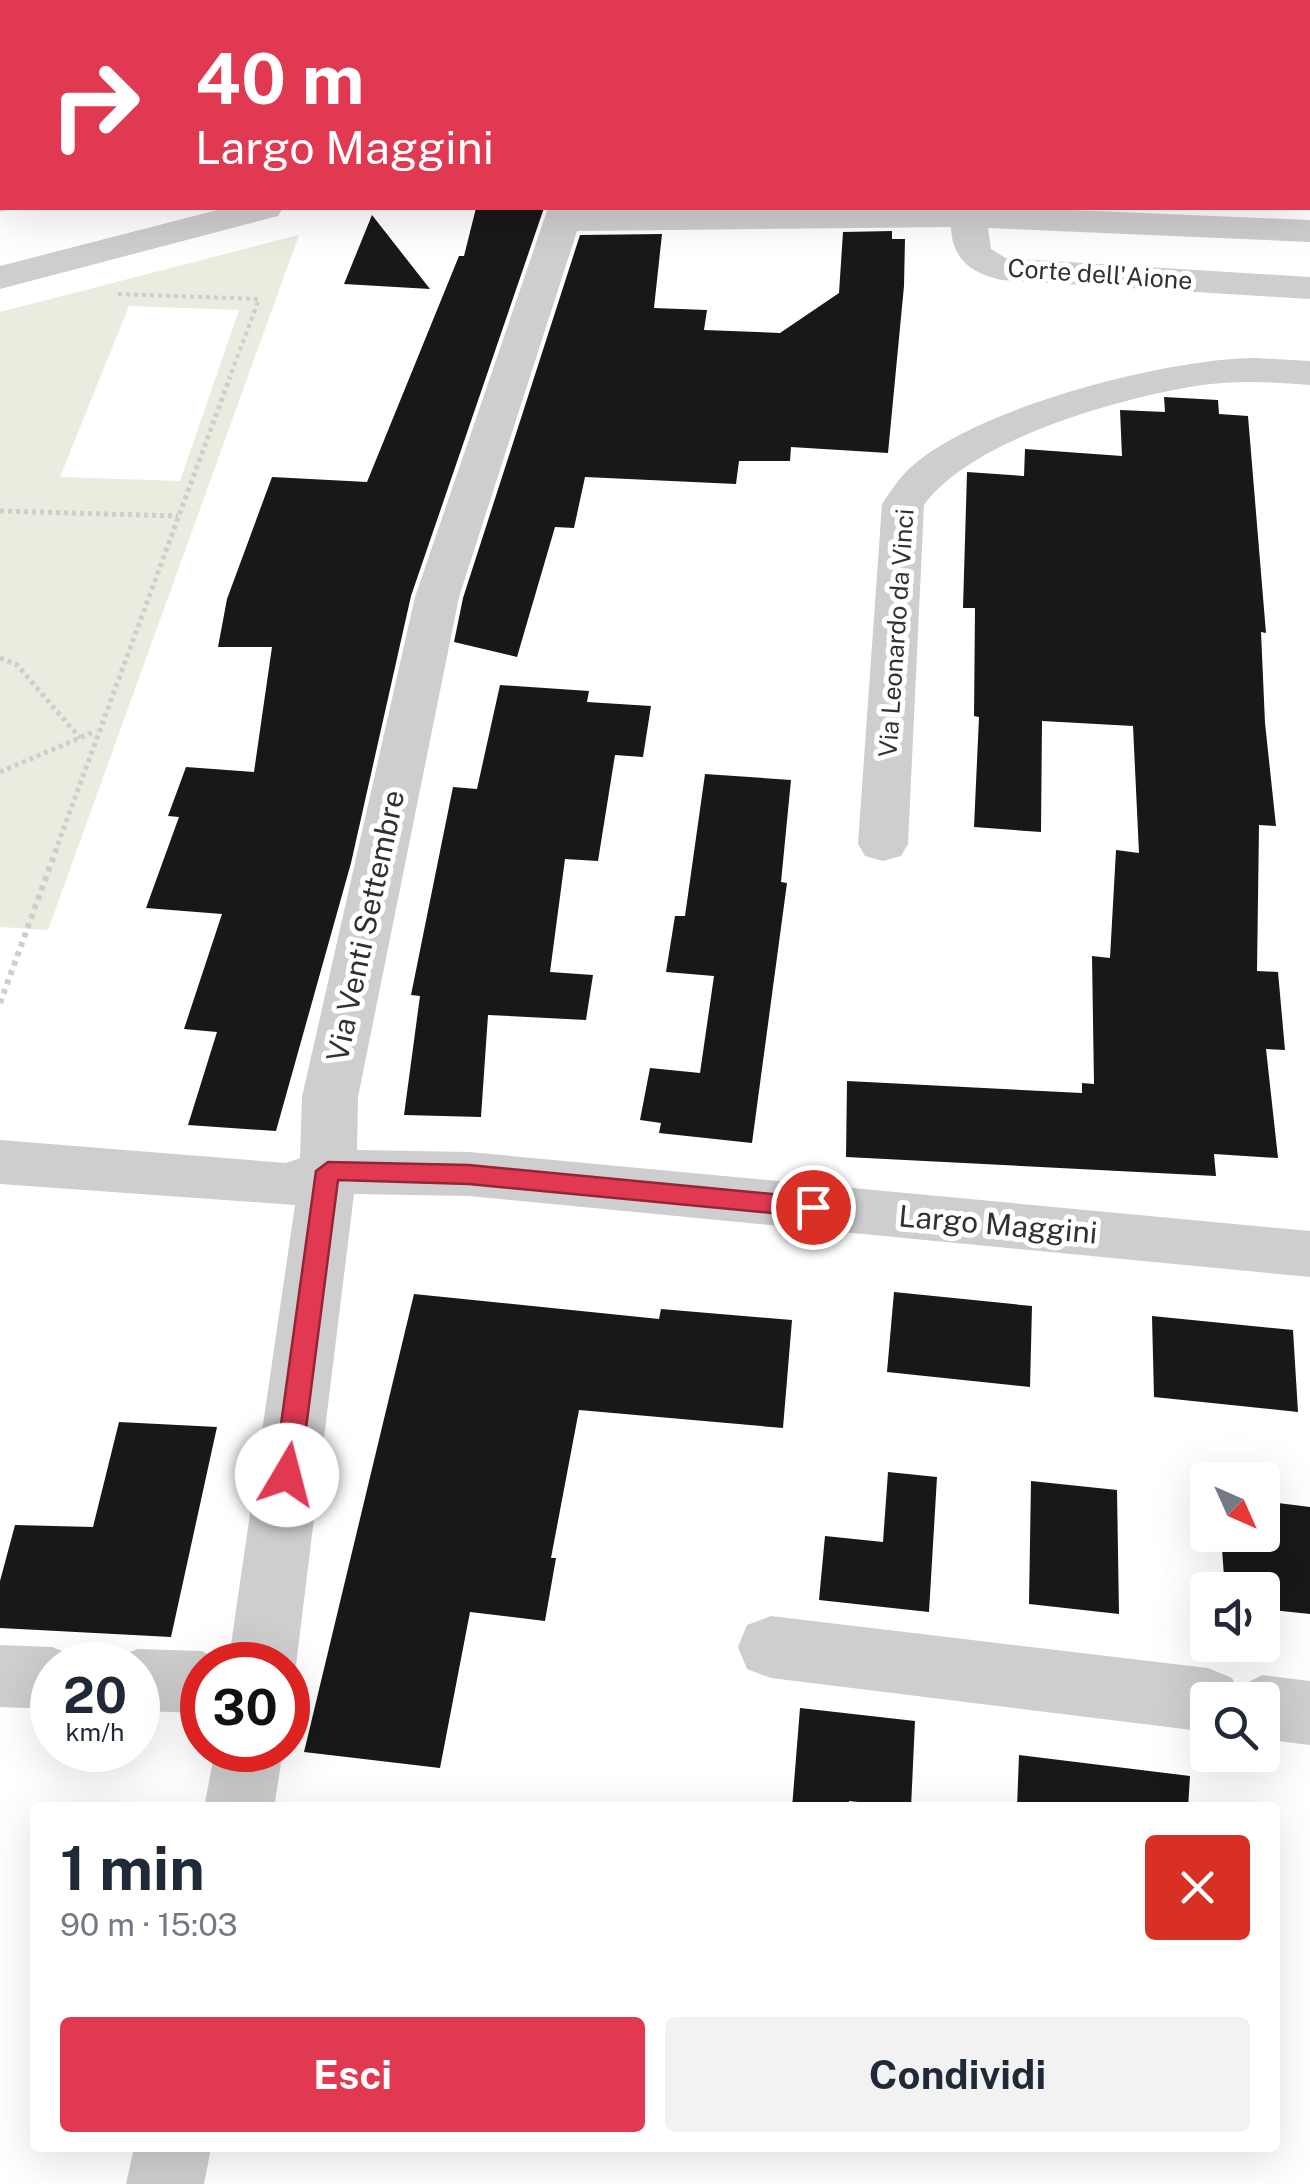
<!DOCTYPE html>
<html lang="it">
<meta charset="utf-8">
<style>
:root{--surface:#fff;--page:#f2f2f3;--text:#1f2937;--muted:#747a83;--accent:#e23953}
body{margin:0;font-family:"Public Sans",sans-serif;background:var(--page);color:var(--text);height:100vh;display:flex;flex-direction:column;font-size:38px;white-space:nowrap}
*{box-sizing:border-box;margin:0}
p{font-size:32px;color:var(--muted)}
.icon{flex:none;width:55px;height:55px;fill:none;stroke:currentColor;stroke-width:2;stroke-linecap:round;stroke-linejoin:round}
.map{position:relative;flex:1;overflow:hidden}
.sheet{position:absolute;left:30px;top:1802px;width:1250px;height:350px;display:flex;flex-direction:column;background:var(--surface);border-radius:10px;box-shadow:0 10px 40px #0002}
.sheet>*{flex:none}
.guide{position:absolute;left:0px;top:0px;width:1310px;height:210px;box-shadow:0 10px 40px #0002;background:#e23953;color:#fff;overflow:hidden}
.needle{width:65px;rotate:135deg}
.fabs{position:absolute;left:1190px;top:1462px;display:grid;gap:20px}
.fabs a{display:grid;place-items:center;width:90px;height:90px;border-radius:10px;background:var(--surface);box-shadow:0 10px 40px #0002;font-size:50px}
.speed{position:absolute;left:30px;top:1642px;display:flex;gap:20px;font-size:50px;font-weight:700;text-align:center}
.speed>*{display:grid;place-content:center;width:130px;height:130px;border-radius:50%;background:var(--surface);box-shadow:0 10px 40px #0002;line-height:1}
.speed small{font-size:25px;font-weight:400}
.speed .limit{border:15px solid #d22;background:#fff;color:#111}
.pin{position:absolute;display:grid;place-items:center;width:85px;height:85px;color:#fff;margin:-42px;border:5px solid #fff;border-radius:50%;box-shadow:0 2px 10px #0007}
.me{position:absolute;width:110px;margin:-55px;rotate:8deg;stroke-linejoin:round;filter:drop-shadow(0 0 8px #0008)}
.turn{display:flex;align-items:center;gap:35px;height:210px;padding:0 30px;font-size:45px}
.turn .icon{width:130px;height:130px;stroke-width:2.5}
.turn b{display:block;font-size:70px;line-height:85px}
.round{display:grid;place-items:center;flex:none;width:105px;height:105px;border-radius:10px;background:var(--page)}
.head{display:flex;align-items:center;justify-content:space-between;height:170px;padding:0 30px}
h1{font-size:60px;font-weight:700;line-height:75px}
.primary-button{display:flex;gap:20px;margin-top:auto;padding:20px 30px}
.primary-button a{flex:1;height:115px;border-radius:10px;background:var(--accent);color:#fff;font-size:40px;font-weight:700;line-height:115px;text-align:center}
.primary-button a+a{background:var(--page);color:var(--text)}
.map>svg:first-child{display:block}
.green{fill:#e8eddf;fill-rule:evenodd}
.water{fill:#cce2ec}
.building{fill:#181818}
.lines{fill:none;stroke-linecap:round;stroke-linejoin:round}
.path-far2{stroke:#cecece;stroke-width:4;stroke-dasharray:4 4;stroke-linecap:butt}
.path-far1{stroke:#cecece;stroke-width:5;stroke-dasharray:4 4;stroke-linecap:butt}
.path{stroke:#cecece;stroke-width:6;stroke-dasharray:5 5;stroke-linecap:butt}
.minor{fill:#cecece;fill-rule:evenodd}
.route{fill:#e23953;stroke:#932536;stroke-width:2.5}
.labels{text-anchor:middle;stroke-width:10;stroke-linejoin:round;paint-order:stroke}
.far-street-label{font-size:25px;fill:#313131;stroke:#fff}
.street-label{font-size:30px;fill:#313131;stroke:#fff}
</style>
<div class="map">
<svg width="1310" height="2184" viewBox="0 0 1310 2184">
<rect width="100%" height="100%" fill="#fff"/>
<path class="green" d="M299 235 48 930 0 927V312ZM129 306 239 310 180 481 60 477Z"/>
<path class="water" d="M0 0H780L2 2V208H17L0 212Z"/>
<path class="building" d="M476 208H544L411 596 351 863 276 1131 188 1125 217 1032 184 1029 222 914 146 908 179 817 168 816 186 767 254 772 272 647H218L227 599 272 477 367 482 459 256H464Z
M372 215 430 289 344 284Z
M892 231V239H905L904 286 888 453 791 447 790 461H739L736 484 585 477 574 528 555 527 517 657 454 642 463 598 580 235 662 234 654 308 707 310 704 330 780 333 839 293 843 232Z
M1164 397 1218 400 1219 414 1248 416 1266 633 1261 632 1265 723 1276 826 1259 825 1257 971 1278 972 1285 1050 1266 1049 1278 1158 1214 1154 1216 1176 846 1157 847 1081 1082 1093V1083L1094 1084 1092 956 1110 958 1116 850 1139 853 1133 726 1042 721 1041 832 974 827 979 717 974 716 975 608H963L967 472 1024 476 1025 449 1122 456 1120 410 1165 412Z
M500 685 589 691 587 702 651 706 643 757 615 755 598 861 565 859 550 972 593 975 586 1020 488 1015 481 1117 404 1115 420 996 411 995 453 787 477 789Z
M705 774 791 780 781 882 787 883 752 1143 659 1133 661 1123 640 1120 650 1068 700 1073 714 976 666 972 675 916H685Z
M894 1292 1032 1306 1030 1387 887 1372Z
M414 1294 659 1319 661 1309 792 1320 783 1428 579 1410 551 1558H556L545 1621 470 1612 440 1768 304 1752Z
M1152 1316 1293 1330 1298 1412 1154 1397Z
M119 1422 217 1427 171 1637 0 1628V1581L15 1525 93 1527Z
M888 1472 937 1477 929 1612 819 1600 825 1536 883 1542Z
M1031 1481 1117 1490 1119 1614 1029 1604Z
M1262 1501 1310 1507V1614L1262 1609V1590H1225L1221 1535H1262Z
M800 1708 915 1721 911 1808 849 1801V1808H792Z
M1019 1755 1190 1776 1188 1808H1017Z"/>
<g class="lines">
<path class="path-far2" d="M1142 0 1150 2
M118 294 259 299 229 379"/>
<path class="path-far1" d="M0 511 178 516
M0 658 17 665 80 738
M0 772 96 731
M55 852 230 377"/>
<path class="path" d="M0 1003 56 850"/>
<path class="minor" d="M1308 29H1310V49H1308Z
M225 208H283L278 216 0 289V266Z
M548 208H1026L1310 220V242L988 228 991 249 1006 258 1310 277V299L1001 280C972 273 952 260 951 227L577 231 459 597 358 1097 357 1150 469 1152 1310 1231V1277L469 1196 354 1194 296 1665 288 1683V1665H228L295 1205 0 1184V1140L286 1163 300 1158 302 1097 415 597Z
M1256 358 1310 361V385C1274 382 1238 380 1202 385 1123 397 973 438 924 505L908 844 901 856 883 861 865 856 858 844 882 504C889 494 896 482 905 473 967 409 1168 358 1256 358Z
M771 1616 1208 1668 1232 1678 1237 1688 1262 1675 1310 1681V1745L1262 1739V1700H1208V1732L771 1678 747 1669 738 1647 747 1625Z
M0 1645 52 1647 76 1656 80 1665H52V1709L0 1707Z
M138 1649 202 1651 228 1665H202V1713L138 1711V1665H111L114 1658Z
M215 1750H283L274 1808H204Z
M134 2148H211L204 2184H126Z"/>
</g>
<path class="route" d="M328 1162 469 1165 813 1198 825 1207 813 1217 469 1184 338 1180 300 1475 296 1483H278L274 1475 316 1171Z"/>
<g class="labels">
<g class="far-street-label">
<text transform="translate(1100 274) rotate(4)" y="9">Corte dell'Aione</text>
<text transform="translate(896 633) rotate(-86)" y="9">Via Leonardo da Vinci</text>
</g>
<g class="street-label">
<text transform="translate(366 926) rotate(-78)" y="10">Via Venti Settembre</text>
<text transform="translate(998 1225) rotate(5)" y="10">Largo Maggini</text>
</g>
</g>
</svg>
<div class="fabs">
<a><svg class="needle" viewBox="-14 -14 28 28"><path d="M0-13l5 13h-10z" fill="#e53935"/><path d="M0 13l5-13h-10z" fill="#747a83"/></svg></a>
<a><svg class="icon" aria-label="sound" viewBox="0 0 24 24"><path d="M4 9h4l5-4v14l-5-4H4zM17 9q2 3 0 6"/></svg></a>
<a><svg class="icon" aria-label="search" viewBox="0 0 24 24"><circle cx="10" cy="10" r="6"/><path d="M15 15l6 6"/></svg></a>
</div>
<div class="speed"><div>20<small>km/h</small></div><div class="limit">30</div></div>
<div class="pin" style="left:813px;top:1207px;background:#d93025"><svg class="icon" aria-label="arrive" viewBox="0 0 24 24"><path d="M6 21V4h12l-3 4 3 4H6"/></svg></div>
<svg class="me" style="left:287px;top:1475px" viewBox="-20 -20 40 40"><circle r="19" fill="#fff"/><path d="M0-13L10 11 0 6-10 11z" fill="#e23953"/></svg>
<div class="guide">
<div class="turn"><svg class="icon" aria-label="right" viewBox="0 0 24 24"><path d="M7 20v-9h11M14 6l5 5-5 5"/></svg><div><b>40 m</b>Largo Maggini</div></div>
</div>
<section class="sheet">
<div class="head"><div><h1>1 min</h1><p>90 m · 15:03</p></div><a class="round" style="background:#d93025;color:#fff"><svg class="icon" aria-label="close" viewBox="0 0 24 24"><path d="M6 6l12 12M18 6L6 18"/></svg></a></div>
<div class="primary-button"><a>Esci</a><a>Condividi</a></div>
</section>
</div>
